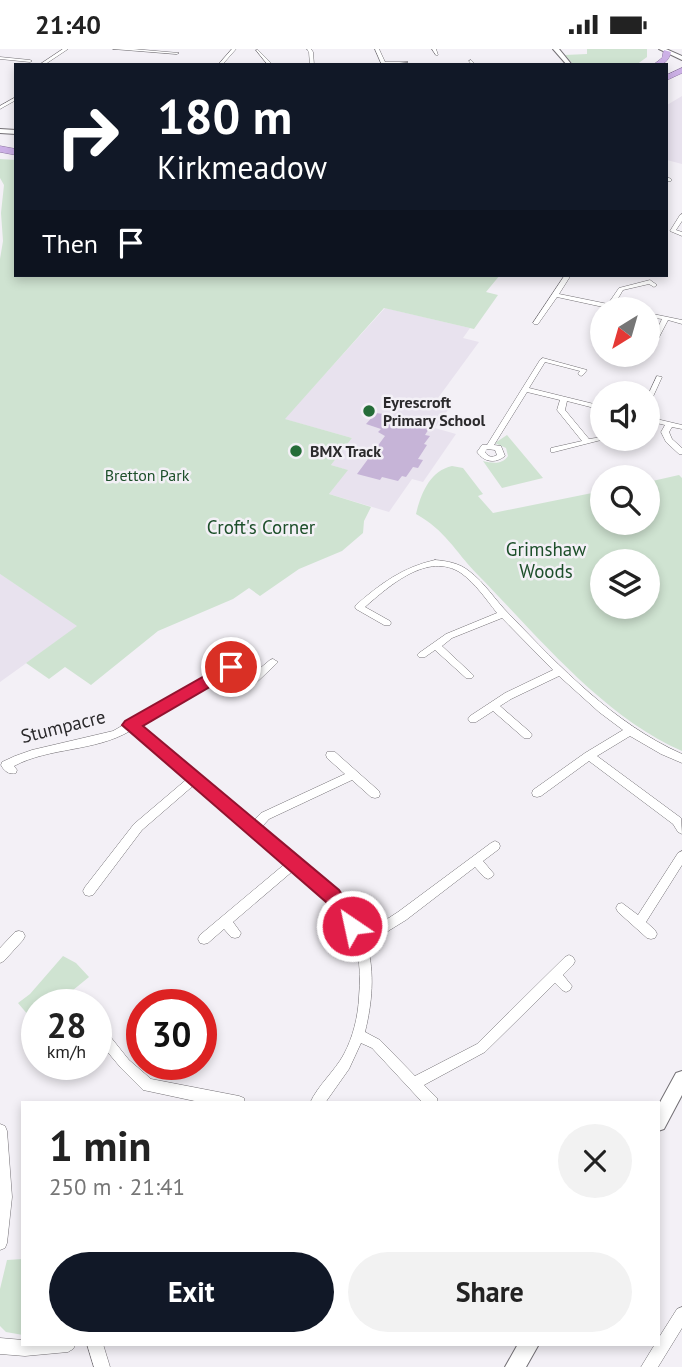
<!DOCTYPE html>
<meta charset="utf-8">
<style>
:root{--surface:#fff;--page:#f2f2f2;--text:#222;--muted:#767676;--accent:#111827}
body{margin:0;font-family:"PT Sans",sans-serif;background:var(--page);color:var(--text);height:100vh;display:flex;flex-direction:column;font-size:26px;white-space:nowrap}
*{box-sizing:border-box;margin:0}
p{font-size:23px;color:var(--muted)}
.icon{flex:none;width:38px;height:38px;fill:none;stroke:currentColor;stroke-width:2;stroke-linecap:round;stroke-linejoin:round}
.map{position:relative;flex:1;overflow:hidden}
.side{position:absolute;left:21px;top:1052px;width:639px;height:245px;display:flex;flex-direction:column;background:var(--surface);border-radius:0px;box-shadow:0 4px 10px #0003}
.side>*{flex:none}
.guide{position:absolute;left:14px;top:14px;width:654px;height:214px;border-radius:0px;box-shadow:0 4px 10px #0003;background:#111827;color:#fff;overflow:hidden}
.needle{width:46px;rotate:217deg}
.fabs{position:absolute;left:590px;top:248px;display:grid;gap:14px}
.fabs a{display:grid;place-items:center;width:70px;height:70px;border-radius:50%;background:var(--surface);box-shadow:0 4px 10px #0003;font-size:35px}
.speed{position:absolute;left:21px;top:940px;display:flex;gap:14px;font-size:35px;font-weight:700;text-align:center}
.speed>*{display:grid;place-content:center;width:91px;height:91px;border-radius:50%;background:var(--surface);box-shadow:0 4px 10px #0003;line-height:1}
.speed small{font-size:18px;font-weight:400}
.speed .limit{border:10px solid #d22;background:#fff;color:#111}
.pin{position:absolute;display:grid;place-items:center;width:60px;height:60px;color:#fff;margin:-30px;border:4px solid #fff;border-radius:50%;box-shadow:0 2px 7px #0007}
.me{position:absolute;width:77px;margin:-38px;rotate:326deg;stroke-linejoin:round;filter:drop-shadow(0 0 5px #0008)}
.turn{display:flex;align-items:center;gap:24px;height:147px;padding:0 28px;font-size:32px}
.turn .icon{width:91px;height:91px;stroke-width:2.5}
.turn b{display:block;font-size:49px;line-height:60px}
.then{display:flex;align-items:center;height:66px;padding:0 28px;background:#0003;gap:14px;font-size:26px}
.round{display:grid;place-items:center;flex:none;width:74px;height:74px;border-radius:37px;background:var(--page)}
.head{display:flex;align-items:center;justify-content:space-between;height:119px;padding:0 28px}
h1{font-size:42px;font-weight:800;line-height:52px}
.primary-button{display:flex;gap:14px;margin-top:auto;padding:14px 28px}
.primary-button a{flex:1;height:80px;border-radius:42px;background:var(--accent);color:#fff;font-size:28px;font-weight:800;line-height:80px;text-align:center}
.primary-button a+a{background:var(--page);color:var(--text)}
.status{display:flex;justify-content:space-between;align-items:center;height:49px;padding:0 35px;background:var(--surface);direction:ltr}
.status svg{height:19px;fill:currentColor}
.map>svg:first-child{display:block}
.built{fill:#e8e2ee}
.green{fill:#cfe3d1;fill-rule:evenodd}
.building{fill:#c6b4d7}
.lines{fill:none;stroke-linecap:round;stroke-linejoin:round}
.minor-casing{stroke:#737075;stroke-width:1}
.tertiary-casing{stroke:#737075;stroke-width:2}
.trunk-casing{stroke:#8c74a1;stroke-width:1}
.minor{fill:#fff;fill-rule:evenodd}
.tertiary{fill:#fff;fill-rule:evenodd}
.trunk{fill:#ccb0e6;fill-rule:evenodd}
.route{fill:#e11d48;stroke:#92132f;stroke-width:2}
.poi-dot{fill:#256c38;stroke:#f3f0f6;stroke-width:2.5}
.labels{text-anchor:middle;stroke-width:5;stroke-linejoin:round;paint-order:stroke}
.far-poi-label{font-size:16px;font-weight:bold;fill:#2b2a2c;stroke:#f3f0f6;text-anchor:start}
.far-park-label{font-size:16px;fill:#1d4f2a;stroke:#f3f0f6}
.park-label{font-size:19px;fill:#1d4f2a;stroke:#f3f0f6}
.street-label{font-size:19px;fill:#2b2a2c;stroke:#f3f0f6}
</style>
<div class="status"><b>21:40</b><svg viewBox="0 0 49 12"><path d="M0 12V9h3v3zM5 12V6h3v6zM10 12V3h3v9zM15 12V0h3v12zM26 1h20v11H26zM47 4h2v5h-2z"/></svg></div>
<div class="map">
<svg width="682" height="1318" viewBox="0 0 682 1318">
<rect width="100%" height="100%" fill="#f3f0f6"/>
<path class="built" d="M682 47V115L667 111V56Z
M385 259 470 279 463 289 479 293 438 349 453 354 435 379 456 385 423 433 412 430 389 463 329 445 347 421 331 416 352 389 284 370Z
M0 525 78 577 0 633Z"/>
<path class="green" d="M587 0H647V8L636 16H574L565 6 587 5Z
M0 110 16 111V226H500L486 243 498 246 474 280 384 259 285 370 352 389 331 416 348 421 329 445 371 458 364 472 363 484 342 502 299 520 260 547 249 539 233 550 158 582 91 636 65 618 49 630 26 614 77 577 0 525V210L3 192 1 164 4 136 0 129Z
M507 386 543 429 502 439 483 412C492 414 502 416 508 407L506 399 495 394Z
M452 417 463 419 483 445 478 447 493 464 602 442V474H648V433L679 426 682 429V702C602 667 537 586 477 525 454 501 446 482 416 465 421 444 430 422 452 417ZM602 513H648V558H602Z
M63 907 76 914 89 928 56 955 37 956V971L34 973 18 954 30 945Z
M23 1210V1286L6 1283 0 1277V1240L7 1211Z"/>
<path class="building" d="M376 364 406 368 410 370 408 372 430 378 425 386 430 387 424 395 427 396 418 410 423 411 418 419 413 418 406 428 402 427 398 432 382 428 380 431 357 425 385 387 378 383 381 380 366 375Z"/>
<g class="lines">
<defs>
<path id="minor" d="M63 0H68L44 16H39Z
M113 0H133L179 4 177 5Z
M232 0H236L222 16H218Z
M307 0H311L313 3 314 16H310L309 3Z
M375 0H379L385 13H408L382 16Z
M432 0H436L438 6H436Z
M256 1H258L273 16H268Z
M0 8 30 11 32 12 30 13 0 10Z
M471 11 476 16H472L469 12Z
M16 48V51L0 60V57Z
M667 128 671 130V132H667Z
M682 165V172L676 181 682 183V187L670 182 680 166Z
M565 226H571L559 245 608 255 619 239 650 231 657 236 654 238 649 235 623 241 614 256 628 261H617L557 248 538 275H534L533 274Z
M648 264 682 271V275L668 271 654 298 648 299V295H650L662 270 648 268Z
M543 309 587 321 583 326 581 327 578 325 580 322 545 313 529 339 602 357V361L567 352 565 361 589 390 602 388V390H605L554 403H551V399L582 392 557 361 560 351 527 343 494 396 501 397 505 407C495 415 484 413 477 403L482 396H487L540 311ZM487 400 495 401 497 406C492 409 488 408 485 403Z
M657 327 662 328 651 352 648 354V346Z
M648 368 682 376V380L672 378 669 383 672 390 682 399V405H679L666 393 661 383 665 376 648 372Z
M435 511C447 512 459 514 469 522 485 534 495 551 509 565 561 619 613 674 682 705V714L661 705 630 687 597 707 681 769 682 785 678 783 673 775 589 712 541 747 537 748 533 747 532 744 533 741 585 704 623 681 599 663 559 627 511 650 500 657 530 683 532 686 530 689H524L493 662 476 673H470L468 670 470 667 505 644 553 621 502 569 452 589 442 597 472 625 474 627 472 629H466L435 601 425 608H419L417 606 419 604 446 585 497 564C486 550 475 534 461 524 428 502 389 537 365 558L390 572 391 574 390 576H384L356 560 355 558 356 556C380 535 403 518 435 511Z
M273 610 278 613 276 615 256 634H250L231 622 138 677 252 773 261 764 345 725 327 709 326 706 327 703H335L379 742 380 745 379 748 375 749 371 748 352 731 269 770 260 780C298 811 342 840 364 885L398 863 491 794 495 792 499 794 500 797 499 800 483 812 494 825 492 828 488 830 484 828 475 818 406 871 367 895C375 925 372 954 365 983L380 991 415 1027 477 995 565 908 569 906 573 908 575 912 573 916 563 926 572 937 570 941 566 943 562 941 555 934 485 1003 424 1036 437 1049 438 1054H423L372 999 361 994 349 1020 325 1054H310C318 1036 335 1022 344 1005 353 988 358 968 359 948 365 882 340 861 294 821L233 873 241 884 239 888 235 889 231 888 224 880 208 894 204 895 200 894 198 890 200 886 286 814 194 736 142 781 93 846 89 847 85 846 83 842 85 838 134 775 187 730 130 682C94 703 50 698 14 717L17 721 16 724C9 726 4 722 1 716L2 713 15 707 32 701 113 682 228 616H234L252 626 270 611Z
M682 802V816L646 873 655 881 657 885 655 889 651 890 647 889 618 863 616 859 618 855 622 854 638 866 678 804Z
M19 882 23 883 25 887 23 891 4 912 0 914V899L15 883Z
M101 979 105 981 129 1011 151 1030 239 1047 244 1049 245 1054H204L148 1042 143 1041 121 1019 100 994 96 995V981Z
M0 1075 5 1077 7 1082 12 1148 7 1194 5 1199 0 1201Z
M682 1258V1279L658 1318H641L655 1295H658V1290L677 1260Z
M0 1289 23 1291V1295H76L73 1300 68 1303 25 1307 0 1305Z
M87 1295H103L110 1318H94Z"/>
<path id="tertiary" d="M553 0H559L572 16H567Z
M659 0H666L682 7V11Z
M0 80 16 81V85L0 84Z
M682 1022V1046L664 1080 658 1082V1057L676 1024Z
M518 1295H539L526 1318H505Z"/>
<path id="trunk" d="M664 1 671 3C668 13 664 16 653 16L662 9Z
M682 19V24L667 31V26Z
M0 97 16 100V106L0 103Z"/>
</defs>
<use href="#minor" class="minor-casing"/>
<use href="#tertiary" class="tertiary-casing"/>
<use href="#trunk" class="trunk-casing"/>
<use href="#minor" class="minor"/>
<use href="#tertiary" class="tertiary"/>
<use href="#trunk" class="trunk"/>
</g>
<path class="route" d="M231 612 239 618 237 622 143 677 339 841 362 877 359 883 352 886 346 883 326 853 122 676 125 672Z"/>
<g class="poi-dot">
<circle cx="369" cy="362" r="7"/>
<circle cx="296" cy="402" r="7"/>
</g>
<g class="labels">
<g class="far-poi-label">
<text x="383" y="359">Eyrescroft<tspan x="383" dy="18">Primary School</tspan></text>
<text x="310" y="408">BMX Track</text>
</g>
<g class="far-park-label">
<text x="147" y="432">Bretton Park</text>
</g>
<g class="park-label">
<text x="261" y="485">Croft's Corner</text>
<text x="546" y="507">Grimshaw<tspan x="546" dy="22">Woods</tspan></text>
</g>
<g class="street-label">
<text transform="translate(63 677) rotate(-14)" y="7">Stumpacre</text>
</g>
</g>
</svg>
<div class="fabs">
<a><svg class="needle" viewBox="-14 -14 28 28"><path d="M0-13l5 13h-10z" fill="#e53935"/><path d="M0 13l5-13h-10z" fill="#767676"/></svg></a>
<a><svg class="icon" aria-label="sound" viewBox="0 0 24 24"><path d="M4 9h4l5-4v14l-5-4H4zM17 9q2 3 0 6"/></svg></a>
<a><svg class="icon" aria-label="search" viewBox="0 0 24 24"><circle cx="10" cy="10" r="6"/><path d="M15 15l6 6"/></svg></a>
<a><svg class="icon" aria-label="layers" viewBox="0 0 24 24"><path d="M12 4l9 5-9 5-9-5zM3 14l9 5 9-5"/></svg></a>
</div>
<div class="speed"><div>28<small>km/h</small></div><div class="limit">30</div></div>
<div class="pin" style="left:231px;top:618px;background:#d93025"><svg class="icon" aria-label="arrive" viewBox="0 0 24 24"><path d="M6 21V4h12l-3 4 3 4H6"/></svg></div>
<svg class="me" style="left:352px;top:877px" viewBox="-20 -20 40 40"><circle r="17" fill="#e11d48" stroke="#fff" stroke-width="3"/><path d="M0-11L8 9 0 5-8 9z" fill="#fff"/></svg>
<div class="guide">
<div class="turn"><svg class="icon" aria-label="right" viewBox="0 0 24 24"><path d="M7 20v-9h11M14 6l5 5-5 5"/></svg><div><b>180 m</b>Kirkmeadow</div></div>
<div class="then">Then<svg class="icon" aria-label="arrive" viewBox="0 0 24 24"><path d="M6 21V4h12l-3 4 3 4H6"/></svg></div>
</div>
<section class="side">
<div class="head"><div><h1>1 min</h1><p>250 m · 21:41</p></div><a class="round"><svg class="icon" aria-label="close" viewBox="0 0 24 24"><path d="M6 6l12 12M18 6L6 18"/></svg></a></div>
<div class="primary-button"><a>Exit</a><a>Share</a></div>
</section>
</div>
